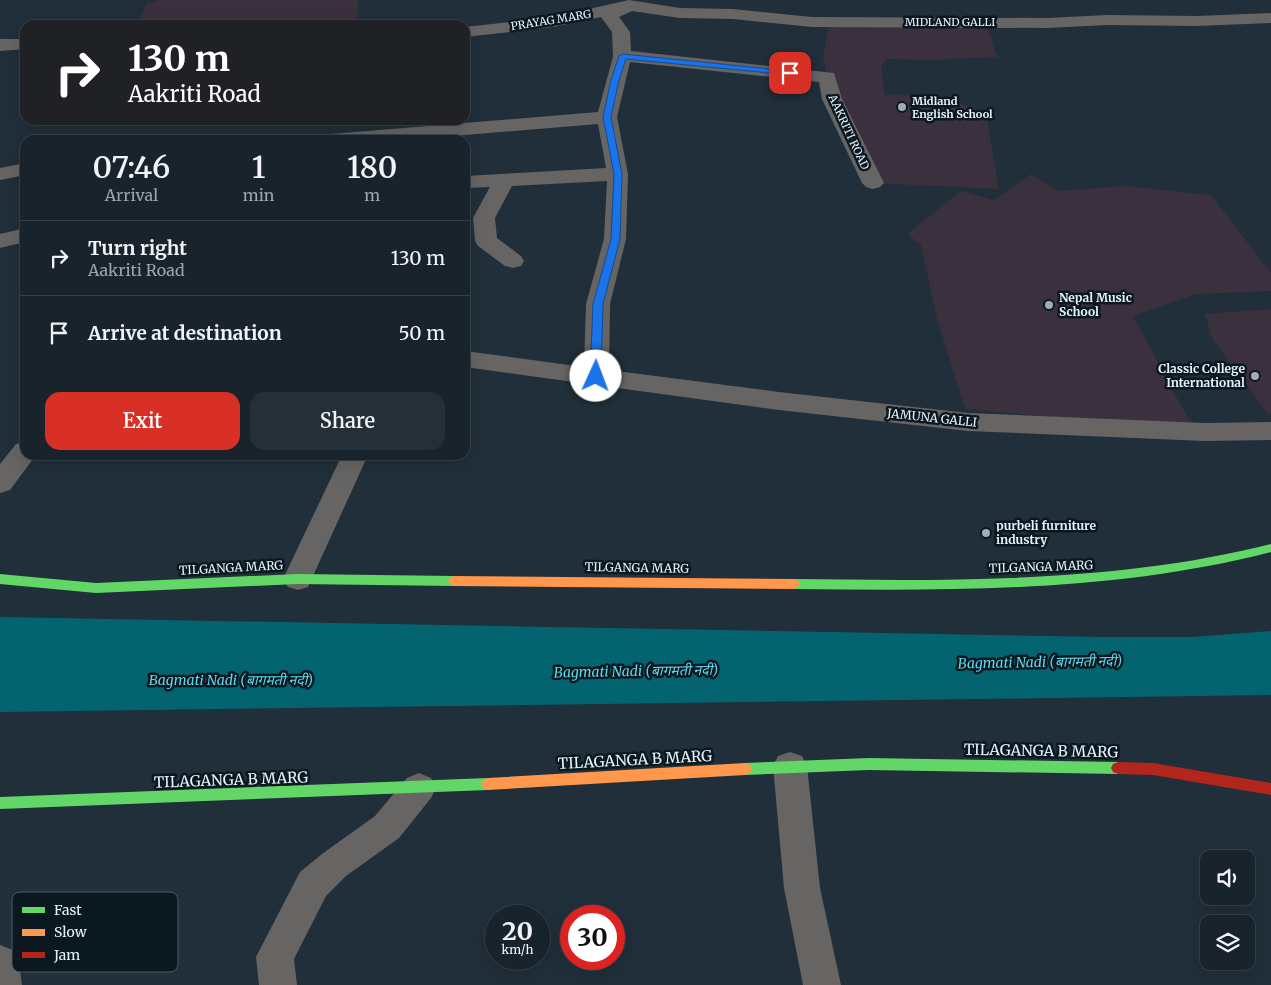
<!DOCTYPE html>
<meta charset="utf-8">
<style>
:root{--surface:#18232c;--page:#252f38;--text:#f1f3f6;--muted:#9fa4a9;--line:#364048;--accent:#d93025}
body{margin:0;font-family:Merriweather,"Noto Sans Devanagari",serif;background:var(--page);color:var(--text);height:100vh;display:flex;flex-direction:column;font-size:19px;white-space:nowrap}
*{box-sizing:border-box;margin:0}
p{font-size:16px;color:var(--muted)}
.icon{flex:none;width:28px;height:28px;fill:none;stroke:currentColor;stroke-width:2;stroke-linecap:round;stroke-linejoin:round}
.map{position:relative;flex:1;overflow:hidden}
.drawer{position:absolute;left:20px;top:135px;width:450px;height:325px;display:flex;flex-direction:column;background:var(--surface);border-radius:15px;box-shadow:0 5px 20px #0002,0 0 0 1px var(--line)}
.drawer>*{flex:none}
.banner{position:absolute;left:20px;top:20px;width:450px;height:105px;border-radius:15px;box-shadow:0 5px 20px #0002,0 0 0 1px var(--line);background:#202124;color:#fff;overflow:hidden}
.tools{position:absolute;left:1200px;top:850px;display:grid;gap:10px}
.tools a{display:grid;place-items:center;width:55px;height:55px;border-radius:10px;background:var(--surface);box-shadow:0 5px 20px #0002,0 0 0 1px var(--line);font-size:25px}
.speed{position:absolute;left:485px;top:905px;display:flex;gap:10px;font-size:25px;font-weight:700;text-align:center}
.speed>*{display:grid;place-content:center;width:65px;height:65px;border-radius:50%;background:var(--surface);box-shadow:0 5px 20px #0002,0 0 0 1px var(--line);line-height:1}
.speed small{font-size:12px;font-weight:400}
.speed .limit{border:8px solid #d22;background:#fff;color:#111}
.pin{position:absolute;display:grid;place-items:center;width:42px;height:42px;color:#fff;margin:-21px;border-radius:10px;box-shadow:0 2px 8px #0006}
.me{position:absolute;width:55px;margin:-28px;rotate:2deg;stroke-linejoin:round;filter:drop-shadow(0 0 4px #0008)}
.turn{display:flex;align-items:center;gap:18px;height:105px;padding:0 25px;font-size:22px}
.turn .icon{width:65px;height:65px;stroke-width:2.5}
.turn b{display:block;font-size:35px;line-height:42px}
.eta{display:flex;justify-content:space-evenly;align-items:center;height:85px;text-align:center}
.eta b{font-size:30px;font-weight:600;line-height:35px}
.primary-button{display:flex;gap:10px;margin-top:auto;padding:10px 25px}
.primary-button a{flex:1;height:58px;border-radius:15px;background:var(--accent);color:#fff;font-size:20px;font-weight:600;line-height:58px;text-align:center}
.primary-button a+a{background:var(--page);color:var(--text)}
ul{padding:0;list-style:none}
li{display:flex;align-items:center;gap:15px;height:75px;padding:0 25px;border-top:1px solid var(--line)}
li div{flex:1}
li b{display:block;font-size:19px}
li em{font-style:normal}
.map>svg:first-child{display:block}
.education{fill:#3b303d}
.water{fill:#036470}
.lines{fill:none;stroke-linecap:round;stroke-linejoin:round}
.street{fill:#676564;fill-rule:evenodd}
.fast{fill:#63d668;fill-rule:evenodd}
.slow{fill:#ff974d;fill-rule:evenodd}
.jam{fill:#b3261e;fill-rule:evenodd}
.route{fill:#1a73e8;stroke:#114b97}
.poi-dot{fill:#a1aeb9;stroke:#0c1820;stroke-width:2}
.labels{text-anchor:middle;stroke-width:5;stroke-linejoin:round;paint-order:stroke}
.far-street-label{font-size:11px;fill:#e6f3fd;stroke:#0c1820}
.far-poi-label{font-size:11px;font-weight:bold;fill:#e6f3fd;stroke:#0c1820;text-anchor:start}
.poi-label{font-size:12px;font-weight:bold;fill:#e6f3fd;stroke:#0c1820;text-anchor:start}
.street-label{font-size:12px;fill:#e6f3fd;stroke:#0c1820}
.water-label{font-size:14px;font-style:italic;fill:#5dd9eb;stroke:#0c1820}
.near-street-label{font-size:15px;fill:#e6f3fd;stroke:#0c1820}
.key{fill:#0c1820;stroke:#4d5a62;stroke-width:1}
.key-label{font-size:14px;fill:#e6f3fd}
</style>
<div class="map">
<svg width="1271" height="985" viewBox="0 0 1271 985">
<rect width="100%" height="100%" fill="#202f3a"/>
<path class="education" d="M159 0H358L357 25H138L146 4Z
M829 26 987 27 997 57 932 60 887 59 881 66 885 95 943 96 986 114 999 189 873 183 832 99 823 57Z
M1031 174 1058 191 1126 186 1211 195 1271 273V291L1196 294 1133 316 1190 422 1096 421 965 409 937 319 921 245 907 234 961 191 994 200Z
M1271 309V413H1267L1212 338 1205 314Z"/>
<path class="water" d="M0 617 1105 637H1192L1271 631V695L0 712Z"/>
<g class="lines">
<path class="street" d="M629 0 680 8 733 9 812 17 1047 18 1107 15 1197 16 1271 13V23L1197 26 1107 25 1047 28 812 27 733 19 680 18 632 11 619 17 630 32 631 51 834 73 842 99 884 183 880 187 873 189 866 187 862 183 822 99 819 82 630 62 617 117 628 174 626 239 610 304 609 370 779 392 968 413 1205 423 1271 422V440L1205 441 968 431 779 410 465 367V351L584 367 586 304 604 239 607 181 512 186 495 218 497 238 521 256 524 261 521 266 513 268 505 266 478 246 475 241 473 218 490 187 465 188V176L606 168 598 124 404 140H321L324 136 331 134 598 112 613 57 612 32 601 17 553 27 465 37V27L553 17Z
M0 39H25V49L0 51Z
M25 163V175L0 180V168Z
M25 228V242L0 248V234Z
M25 442V455H36L10 490 0 493V464L16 444Z
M342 455H368L308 587 298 590 288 587 283 579Z
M790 752 802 756 807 766 820 888 841 985H803L784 888 773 766 778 756Z
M419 773 431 778 436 788 431 798 399 838 346 876 326 896 294 959 297 985H259L256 957 300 872 322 854 375 816 407 778Z
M0 945 13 950 19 963 22 985H0Z"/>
<path class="fast" d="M1271 544V552C1116 592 953 591 794 589L790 587 788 584 790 581 794 579C953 581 1116 583 1271 544Z
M0 574 96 583 298 574 454 576 458 578 460 581 458 584 454 586 298 584 96 593 0 584Z
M869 758 1118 762 1123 764 1125 768 1123 772 1118 774 869 770 745 775 740 773 738 769 740 765 745 763Z
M488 778 493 780 495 784 493 788 488 790 0 809V797Z"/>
<path class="slow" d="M454 576 794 579 798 581 800 584 798 587 794 589 454 586 450 584 448 581 450 578Z
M745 763 750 765 752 769 750 773 745 775 488 790 483 788 481 784 483 780 488 778Z"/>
<path class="jam" d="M1118 762 1153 763 1271 783V795L1153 775 1118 774 1113 772 1111 768 1113 764Z"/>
</g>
<path class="route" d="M623 54 790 71 794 73 790 75 626 59 619 80 611 117 622 174 620 239 603 304 601 376 596 380 590 376 593 304 611 239 614 174 603 117 611 80 619 56Z"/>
<g class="poi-dot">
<circle cx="902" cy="107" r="5"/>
<circle cx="1049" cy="305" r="5"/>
<circle cx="1255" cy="376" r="5"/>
<circle cx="986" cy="533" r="5"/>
</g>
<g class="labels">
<g class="far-street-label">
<text transform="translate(551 20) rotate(-9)" y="4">PRAYAG MARG</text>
<text x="950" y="26">MIDLAND GALLI</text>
<text transform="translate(849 132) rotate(65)" y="4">AAKRITI ROAD</text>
</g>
<g class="far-poi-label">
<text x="912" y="105">Midland<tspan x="912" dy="13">English School</tspan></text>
</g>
<g class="poi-label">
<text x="1059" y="302">Nepal Music<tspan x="1059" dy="14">School</tspan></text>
<text x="1245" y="373" text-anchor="end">Classic College<tspan x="1245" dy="14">International</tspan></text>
<text x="996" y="530">purbeli furniture<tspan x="996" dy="14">industry</tspan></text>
</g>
<g class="street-label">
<text transform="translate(932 418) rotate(6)" y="4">JAMUNA GALLI</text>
<text transform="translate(1041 567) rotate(-2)" y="4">TILGANGA MARG</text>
<text transform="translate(231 568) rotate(-3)" y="4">TILGANGA MARG</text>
<text transform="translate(637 568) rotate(1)" y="4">TILGANGA MARG</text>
</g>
<g class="water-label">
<text transform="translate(1040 662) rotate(-1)" y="5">Bagmati Nadi (बागमती नदी)</text>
<text transform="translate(636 671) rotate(-1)" y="5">Bagmati Nadi (बागमती नदी)</text>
<text x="231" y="685">Bagmati Nadi (बागमती नदी)</text>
</g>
<g class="near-street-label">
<text transform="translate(1041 751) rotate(1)" y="5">TILAGANGA B MARG</text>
<text transform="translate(635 760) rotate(-3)" y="5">TILAGANGA B MARG</text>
<text transform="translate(231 780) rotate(-2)" y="5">TILAGANGA B MARG</text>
</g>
</g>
<rect x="12" y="892" width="166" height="80" rx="8" class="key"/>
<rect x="22" y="907" width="23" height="6" fill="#63d668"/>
<rect x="22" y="929" width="23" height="7" fill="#ff974d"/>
<rect x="22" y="952" width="23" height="6" fill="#b3261e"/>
<g class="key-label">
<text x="54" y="915">Fast</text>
<text x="54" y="937">Slow</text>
<text x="54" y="960">Jam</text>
</g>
</svg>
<div class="tools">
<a><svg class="icon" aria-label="sound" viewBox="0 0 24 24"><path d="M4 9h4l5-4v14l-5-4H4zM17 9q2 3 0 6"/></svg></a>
<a><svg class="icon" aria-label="layers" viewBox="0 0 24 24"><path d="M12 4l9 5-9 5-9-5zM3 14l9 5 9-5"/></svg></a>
</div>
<div class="speed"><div>20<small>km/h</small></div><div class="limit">30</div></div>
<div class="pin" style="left:790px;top:73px;background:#d93025"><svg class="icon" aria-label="arrive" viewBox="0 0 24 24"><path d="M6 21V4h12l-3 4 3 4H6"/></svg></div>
<svg class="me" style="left:596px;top:376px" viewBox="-20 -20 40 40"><circle r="19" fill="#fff"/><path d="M0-13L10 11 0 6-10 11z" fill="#1a73e8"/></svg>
<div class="banner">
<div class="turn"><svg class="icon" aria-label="right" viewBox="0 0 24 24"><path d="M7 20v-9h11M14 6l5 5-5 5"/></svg><div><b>130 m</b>Aakriti Road</div></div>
</div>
<section class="drawer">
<div class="eta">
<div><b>07:46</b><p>Arrival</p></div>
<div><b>1</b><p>min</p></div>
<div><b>180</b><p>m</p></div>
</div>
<ul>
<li><svg class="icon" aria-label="right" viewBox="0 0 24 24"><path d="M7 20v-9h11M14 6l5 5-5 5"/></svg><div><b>Turn right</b><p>Aakriti Road</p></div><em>130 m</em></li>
<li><svg class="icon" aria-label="arrive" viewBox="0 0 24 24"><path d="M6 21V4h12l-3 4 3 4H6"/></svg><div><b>Arrive at destination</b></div><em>50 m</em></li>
</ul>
<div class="primary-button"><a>Exit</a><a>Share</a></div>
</section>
</div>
